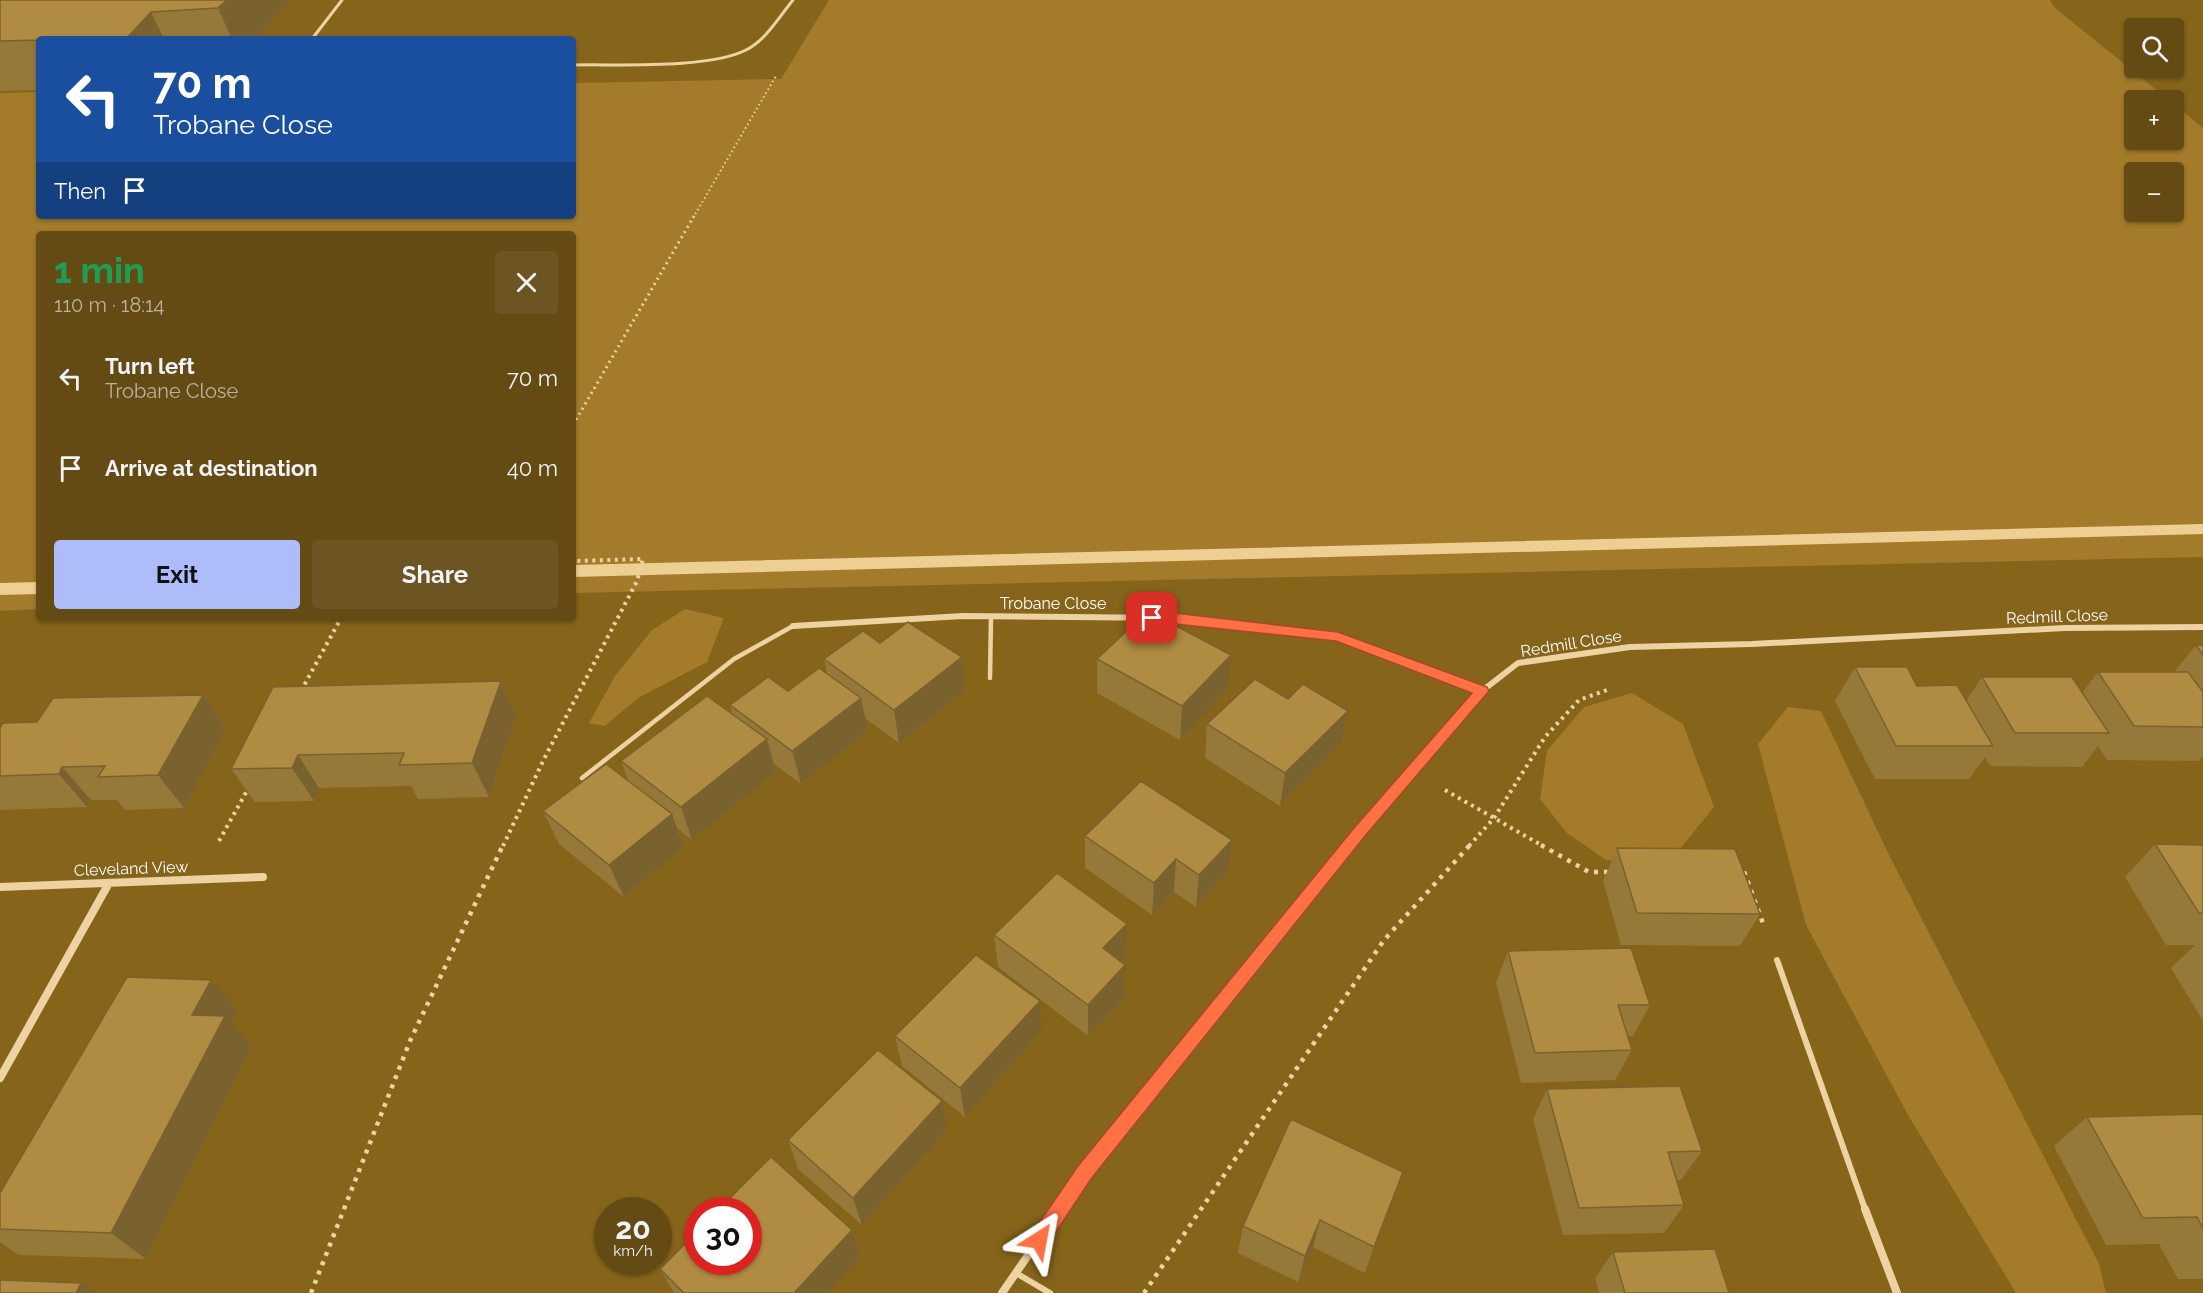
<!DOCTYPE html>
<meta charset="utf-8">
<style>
:root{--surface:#644b14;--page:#6c5522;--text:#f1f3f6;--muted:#bbb3a0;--accent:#aebcfa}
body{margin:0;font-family:Raleway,sans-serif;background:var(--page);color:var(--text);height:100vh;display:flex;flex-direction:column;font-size:22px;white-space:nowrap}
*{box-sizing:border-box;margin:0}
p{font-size:20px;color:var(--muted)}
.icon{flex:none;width:33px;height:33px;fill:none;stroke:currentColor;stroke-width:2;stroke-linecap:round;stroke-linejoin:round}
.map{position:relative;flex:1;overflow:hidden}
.side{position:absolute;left:36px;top:231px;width:540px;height:390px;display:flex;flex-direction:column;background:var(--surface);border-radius:6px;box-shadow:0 2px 4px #0004}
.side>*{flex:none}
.banner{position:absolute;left:36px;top:36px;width:540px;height:183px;border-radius:6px;box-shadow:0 2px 4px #0004;background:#1a4fa0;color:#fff;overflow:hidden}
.controls{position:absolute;left:2124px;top:18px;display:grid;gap:12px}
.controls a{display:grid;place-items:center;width:60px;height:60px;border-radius:6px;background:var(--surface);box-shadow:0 2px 4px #0004;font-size:30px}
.speed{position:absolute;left:594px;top:1197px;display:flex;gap:12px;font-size:30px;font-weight:700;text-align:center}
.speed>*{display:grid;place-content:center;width:78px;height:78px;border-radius:50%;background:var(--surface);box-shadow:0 2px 4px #0004;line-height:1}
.speed small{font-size:15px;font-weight:400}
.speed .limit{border:9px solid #d22;background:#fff;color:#111}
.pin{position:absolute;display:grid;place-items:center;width:51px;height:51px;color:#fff;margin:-26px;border-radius:12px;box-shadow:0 3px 9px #0006}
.me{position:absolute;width:66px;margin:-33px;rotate:34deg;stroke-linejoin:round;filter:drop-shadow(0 0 4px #0008)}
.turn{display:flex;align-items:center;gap:21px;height:126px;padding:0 18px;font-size:27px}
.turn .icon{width:78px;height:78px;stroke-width:2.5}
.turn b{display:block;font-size:42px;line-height:51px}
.then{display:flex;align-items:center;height:57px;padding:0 18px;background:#0003;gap:12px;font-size:22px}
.round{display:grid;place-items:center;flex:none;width:63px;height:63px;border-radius:6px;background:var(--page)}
.overview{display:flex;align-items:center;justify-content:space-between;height:102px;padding:0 18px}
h1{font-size:36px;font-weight:700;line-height:45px;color:#1e9e55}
.button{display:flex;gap:12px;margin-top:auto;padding:12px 18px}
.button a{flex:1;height:69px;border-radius:6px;background:var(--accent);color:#111;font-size:24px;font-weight:700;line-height:69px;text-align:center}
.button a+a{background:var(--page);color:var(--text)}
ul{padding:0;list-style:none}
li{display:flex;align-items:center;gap:18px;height:90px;padding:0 18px}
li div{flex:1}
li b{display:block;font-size:22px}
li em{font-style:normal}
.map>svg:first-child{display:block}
.green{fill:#a37b2a;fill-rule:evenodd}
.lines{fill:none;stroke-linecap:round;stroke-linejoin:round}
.stream{fill:#eecf93;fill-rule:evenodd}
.path-far3{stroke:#ecd3a1;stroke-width:2;stroke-dasharray:1.5 3;stroke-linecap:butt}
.path-far2{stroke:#ecd3a1;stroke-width:3;stroke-dasharray:2 4;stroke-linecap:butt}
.path-far1{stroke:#ecd3a1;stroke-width:4;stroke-dasharray:3 4.5;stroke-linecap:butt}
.path{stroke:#ecd3a1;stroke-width:4.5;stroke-dasharray:4 6;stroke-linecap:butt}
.lane-far2{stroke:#ecd3a1;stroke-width:3}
.lane-far1{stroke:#ecd3a1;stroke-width:4.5}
.lane{stroke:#ecd3a1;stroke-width:6}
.street-far1{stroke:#ecd3a1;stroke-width:6}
.street{stroke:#ecd3a1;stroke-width:8}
.wall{fill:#967839}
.shaded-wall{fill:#7a622e}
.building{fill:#af8c42;stroke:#7a622e;stroke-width:1.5}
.route{fill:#ff7043;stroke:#a6492c;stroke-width:1.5}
.labels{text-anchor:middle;stroke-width:5;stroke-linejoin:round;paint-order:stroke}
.street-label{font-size:16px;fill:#fff;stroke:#86641a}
</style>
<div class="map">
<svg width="2203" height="1293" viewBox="0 0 2203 1293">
<rect width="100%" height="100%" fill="#86641a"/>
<path class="green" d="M829 0H2050L2055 8 2169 100H2134V140H2174V104L2203 128V557L573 593V234H39V609L0 611V93L39 92V216H573V83L781 79ZM2134 172H2174V212H2134Z
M685 609 724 618 707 662 638 698 605 726 589 723 615 676 652 630Z
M1632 693 1683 724 1714 807 1670 861 1606 860 1567 833 1540 799 1547 751 1584 707Z
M1788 707 1821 711 1889 855 2099 1264 2106 1293H2016L1908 1115 1806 925 1758 744Z"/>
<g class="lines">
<path class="stream" d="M2203 524V534L573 577V565Z
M39 582V594L0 595V583Z"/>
<path class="path-far3" d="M693 218 776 76"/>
<path class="path-far2" d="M573 425 694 216"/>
<path class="path-far1" d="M301 691 341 618
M1445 790 1543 846
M219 841 249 787
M503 846 544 759 637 581 643 559 573 561
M1469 846 1494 818 1545 737 1579 700 1607 690"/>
<path class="path" d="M1541 845 1589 872H1611
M1738 867 1742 866 1764 926
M311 1293 410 1041 503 845
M1144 1293 1384 940 1470 845"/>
<path class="lane-far2" d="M312 39 342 0
M573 65C617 64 709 69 746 50 766 40 779 17 793 0"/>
<path class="lane-far1" d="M990 678 991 617
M582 778 734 659 793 626"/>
<path class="lane" d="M1777 960 1865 1209
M1016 1273 1050 1293"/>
<path class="street-far1" d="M793 626 963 616 1174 618 1338 637 1482 691
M1349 846 1482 691 1518 663 1630 647 1752 644 2065 628 2203 627"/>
<path class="street" d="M0 887 263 877
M0 1078 109 883
M1865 1209 1897 1293
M1002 1293 1085 1173 1350 845"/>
</g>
<path class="wall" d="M0 0H291L256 39H39V90L0 91Z
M880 643 962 657 965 691 899 743 865 718 868 731 801 784 774 764 776 772 692 840 678 829 684 847 624 897 559 844 543 811 628 780 621 761 732 714 730 705 788 691 827 673 824 659Z
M2196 645H2203V756L2199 761 2107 760 2098 746 2082 767 1990 766 1985 757 1969 779H1875L1835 701 1855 667 1966 701 1982 677 2082 693 2098 672H2174Z
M1097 659 1228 689 1180 740 1097 693Z
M501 681 517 715 489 797 418 799 411 786 319 788 314 801 255 802 231 769Z
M203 695 226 729 184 808 125 810 117 800H91L87 807 0 810V728L37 722Z
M1288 699 1348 711 1341 744 1280 806 1205 758 1207 724Z
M1085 836 1228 872 1196 907 1174 892 1152 915 1085 868Z
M2155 844 2203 845V1021L2171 968 2195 945H2166L2125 877Z
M1617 848 1760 914 1740 946 1621 945 1603 881Z
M994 935 1126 956 1120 962 1125 965V997L1088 1036 998 967Z
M1508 951 1650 1005 1633 1036H1628L1632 1050 1615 1080 1521 1083 1496 983Z
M238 1011 232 1023 252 1046 146 1259 18 1255 0 1242V1193Z
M1042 1031 965 1117 902 1066 895 1036Z
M1547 1089 1702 1151 1681 1180H1676L1684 1205 1664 1233 1563 1235 1533 1119Z
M2203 1114V1279H2178L2159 1244 2106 1245 2054 1146 2087 1117Z
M947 1130 862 1225 798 1169 788 1140Z
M1403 1172 1365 1273 1313 1247 1298 1282 1238 1253 1243 1226Z
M852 1230 860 1257 828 1293H674L660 1269Z
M1613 1252 1729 1293H1599L1595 1278Z"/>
<path class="shaded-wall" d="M227 0H291L256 39H232L218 8Z
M151 12 164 39H126Z
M1231 655 1228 689 1180 740 1182 706Z
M962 657 965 691 899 743 894 710Z
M501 681 517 715 489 797 472 763Z
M203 695 226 729 184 808 158 775Z
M861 698 868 731 801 784 792 751Z
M1348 711 1341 744 1280 806 1285 773Z
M767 739 776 772 692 840 681 807Z
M298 755 319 788 314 801 292 768Z
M62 767 91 800 87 807 59 774Z
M672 814 684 847 624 897 609 865Z
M1232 840 1228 872 1196 907 1199 875Z
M1176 859 1174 892 1152 915 1154 883Z
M1127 924 1126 956 1103 980V948Z
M1125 965V997L1088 1036V1005Z
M211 980 238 1011 232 1023 252 1046 146 1259 111 1233 192 1015Z
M1040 1001 1042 1031 965 1117 960 1088Z
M942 1101 947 1130 862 1225 853 1198Z
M1403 1172 1393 1200 1365 1273 1374 1247Z
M1320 1220 1313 1247 1298 1282 1305 1256Z
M852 1230 860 1257 828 1293H794Z
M81 1283 96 1293H76Z"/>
<path class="building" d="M0 0H227L218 8 151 12 126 39H39V40L0 41Z
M1148 611 1231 655 1182 706 1097 659Z
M908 622 962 657 894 710 824 659 863 631 880 643Z
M2196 645H2203V655Z
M1855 667H1907L1917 686 1957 685 1993 746H1896Z
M819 668 861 698 792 751 730 705 768 677 788 691Z
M2098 672H2188L2203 692V727L2134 726Z
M1982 677H2072L2109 733H2015Z
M1255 679 1288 699 1303 684 1348 711 1285 773 1207 724Z
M501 681 472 763 399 765 404 753 298 755 292 768 231 769 273 687Z
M203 695 158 775 98 777 105 766 62 767 59 774 0 776V728L3 723 37 722 53 698Z
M707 696 767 739 681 807 621 761Z
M606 764 672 814 609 865 543 811Z
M1141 781 1232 840 1199 875 1176 859 1154 883 1085 836Z
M2155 844 2203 845V913H2199Z
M1617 848 1735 849 1760 914 1637 913Z
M1057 873 1127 924 1103 948 1125 965 1088 1005 994 935Z
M1631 948 1650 1005H1618L1632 1050 1535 1053 1508 951Z
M976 955 1040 1001 960 1088 895 1036Z
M127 977 211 980 192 1015 225 1016 111 1233 0 1229V1193Z
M878 1050 942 1101 853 1198 788 1140Z
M1680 1086 1702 1151 1668 1152 1684 1205 1579 1208 1547 1089Z
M2203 1114V1228L2197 1217 2143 1218 2087 1117Z
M1291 1119 1403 1172 1374 1247 1320 1220 1305 1256 1243 1226Z
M771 1157 852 1230 794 1293H684L660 1269 698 1231V1262H748V1210H718Z
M1715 1249 1729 1293H1625L1613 1252Z
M0 1280 81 1283 76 1293H0Z"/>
<path class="route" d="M1152 613H1174L1338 632 1487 687 1489 691 1365 836 1091 1179 1046 1247 1039 1249 1032 1247 1029 1240 1032 1233 1078 1166 1354 828 1472 693 1336 641 1147 621 1145 618 1147 614Z"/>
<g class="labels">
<g class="street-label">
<text x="1053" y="609">Trobane Close</text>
<text transform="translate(2057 616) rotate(-2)" y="6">Redmill Close</text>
<text transform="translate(1571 643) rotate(-9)" y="6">Redmill Close</text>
<text transform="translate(131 868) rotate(-2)" y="6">Cleveland View</text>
</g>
</g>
</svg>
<div class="controls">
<a><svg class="icon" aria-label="search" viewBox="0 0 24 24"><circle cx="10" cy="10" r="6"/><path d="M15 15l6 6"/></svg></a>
<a>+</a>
<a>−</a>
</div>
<div class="speed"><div>20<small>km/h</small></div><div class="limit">30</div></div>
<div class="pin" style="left:1152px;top:618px;background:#d93025"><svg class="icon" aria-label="arrive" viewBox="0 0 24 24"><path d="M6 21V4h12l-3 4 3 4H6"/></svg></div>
<svg class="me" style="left:1039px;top:1240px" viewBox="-20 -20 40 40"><path d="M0-17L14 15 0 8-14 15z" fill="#ff7043" stroke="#fff" stroke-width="4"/></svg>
<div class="banner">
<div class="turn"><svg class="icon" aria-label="left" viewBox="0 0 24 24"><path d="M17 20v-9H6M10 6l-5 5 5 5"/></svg><div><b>70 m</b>Trobane Close</div></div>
<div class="then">Then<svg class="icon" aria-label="arrive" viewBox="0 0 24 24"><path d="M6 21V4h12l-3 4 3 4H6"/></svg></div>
</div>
<section class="side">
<div class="overview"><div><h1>1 min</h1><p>110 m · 18:14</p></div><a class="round"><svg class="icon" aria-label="close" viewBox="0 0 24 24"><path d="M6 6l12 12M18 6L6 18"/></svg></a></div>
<ul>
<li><svg class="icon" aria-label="left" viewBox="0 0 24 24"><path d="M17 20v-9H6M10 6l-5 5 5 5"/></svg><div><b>Turn left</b><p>Trobane Close</p></div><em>70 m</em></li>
<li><svg class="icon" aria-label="arrive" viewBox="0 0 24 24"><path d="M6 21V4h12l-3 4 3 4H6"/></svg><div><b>Arrive at destination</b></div><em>40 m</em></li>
</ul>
<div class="button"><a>Exit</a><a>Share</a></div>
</section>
</div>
